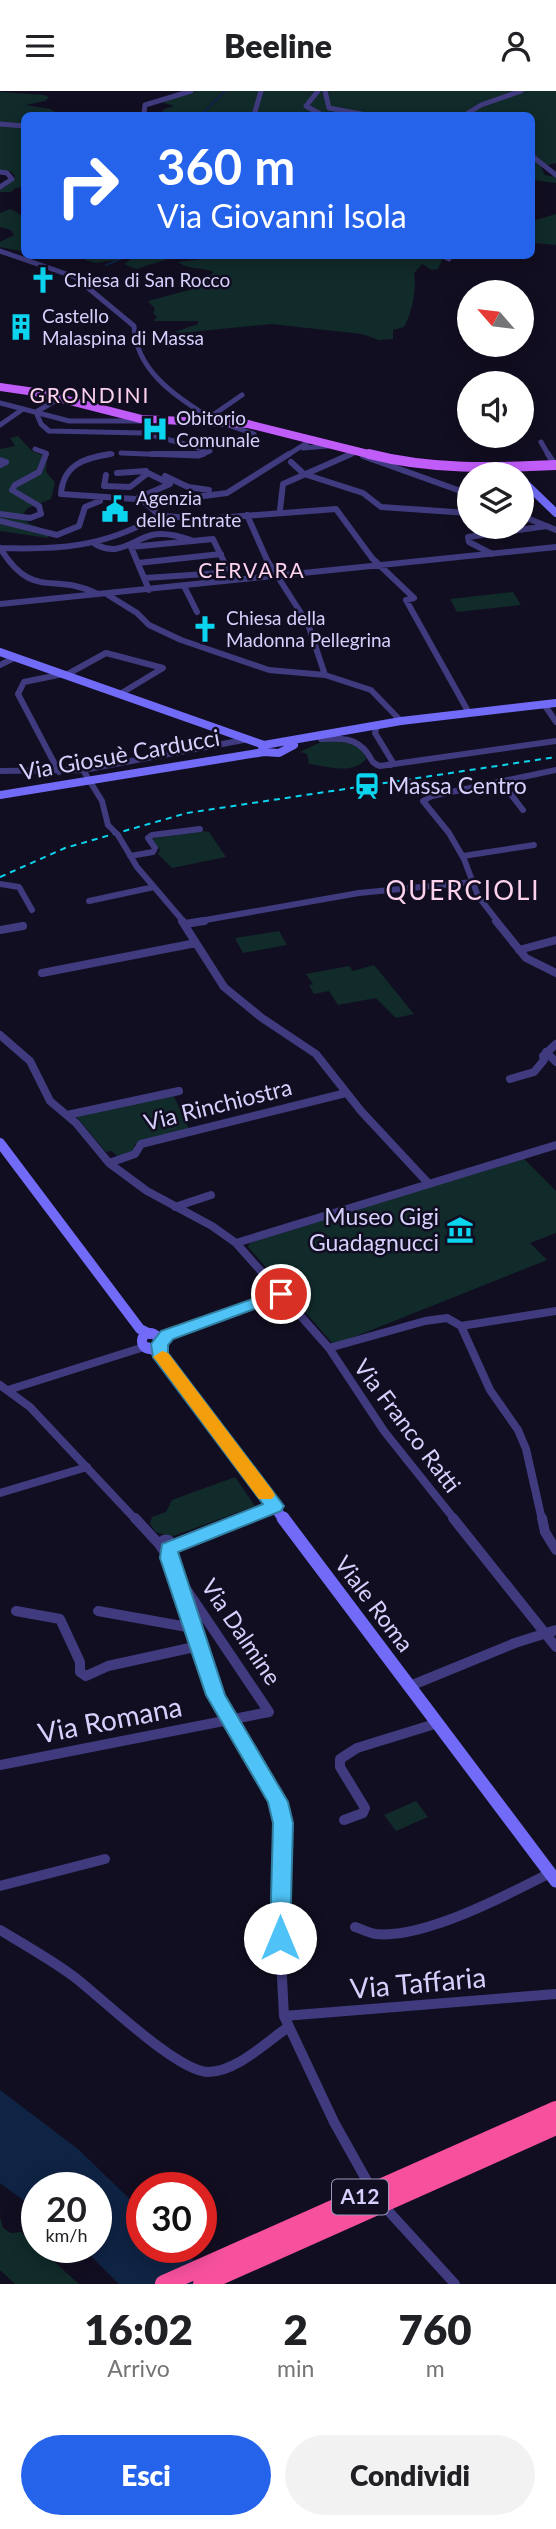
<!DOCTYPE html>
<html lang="it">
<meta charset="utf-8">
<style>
:root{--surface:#fff;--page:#f2f2f2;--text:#202124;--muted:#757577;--accent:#2563eb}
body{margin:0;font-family:Lato,sans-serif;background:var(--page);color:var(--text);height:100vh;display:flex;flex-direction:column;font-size:26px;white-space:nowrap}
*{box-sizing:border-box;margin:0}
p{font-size:23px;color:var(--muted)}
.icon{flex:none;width:38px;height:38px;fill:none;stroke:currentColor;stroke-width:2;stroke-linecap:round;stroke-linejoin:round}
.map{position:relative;height:2193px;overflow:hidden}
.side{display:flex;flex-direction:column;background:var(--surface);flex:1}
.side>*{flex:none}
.hud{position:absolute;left:21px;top:21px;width:514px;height:147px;border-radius:10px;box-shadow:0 4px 18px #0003;background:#2563eb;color:#fff;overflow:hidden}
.needle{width:46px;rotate:298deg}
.fabs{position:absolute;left:457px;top:189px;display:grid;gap:14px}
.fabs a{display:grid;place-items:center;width:77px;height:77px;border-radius:50%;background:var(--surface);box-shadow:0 4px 18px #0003;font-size:35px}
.speed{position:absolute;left:21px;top:2081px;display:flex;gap:14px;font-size:35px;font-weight:700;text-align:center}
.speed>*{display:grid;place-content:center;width:91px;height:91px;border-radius:50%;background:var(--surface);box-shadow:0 4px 18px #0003;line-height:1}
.speed small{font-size:18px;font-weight:400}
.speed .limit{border:10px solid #d22;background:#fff;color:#111}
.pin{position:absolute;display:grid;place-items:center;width:60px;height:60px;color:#fff;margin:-30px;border:4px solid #fff;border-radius:50%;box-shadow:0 2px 7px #0007}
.me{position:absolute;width:77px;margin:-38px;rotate:0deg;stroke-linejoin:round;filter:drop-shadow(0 0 5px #0008)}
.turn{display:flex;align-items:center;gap:24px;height:147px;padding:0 21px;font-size:32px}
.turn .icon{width:91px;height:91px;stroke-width:2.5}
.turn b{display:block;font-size:49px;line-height:60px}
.eta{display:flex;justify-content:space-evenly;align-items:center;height:119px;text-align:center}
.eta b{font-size:42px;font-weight:800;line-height:49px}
.action{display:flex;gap:14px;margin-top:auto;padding:14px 21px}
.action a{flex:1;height:80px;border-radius:42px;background:var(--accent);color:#fff;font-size:28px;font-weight:800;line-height:80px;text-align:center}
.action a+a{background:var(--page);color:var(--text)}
header{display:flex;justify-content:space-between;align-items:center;height:91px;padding:0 21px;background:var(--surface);font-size:32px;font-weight:800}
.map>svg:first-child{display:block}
.green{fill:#112a2a}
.water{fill:#0f2344}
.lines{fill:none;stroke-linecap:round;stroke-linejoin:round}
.stream{stroke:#0f2344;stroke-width:2}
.street-far3{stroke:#3f3b7e;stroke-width:5}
.street-far2{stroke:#3f3b7e;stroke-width:6}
.street-far1{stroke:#3f3b7e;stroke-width:8}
.street{stroke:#3f3b7e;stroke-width:10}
.secondary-far2{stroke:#716bf8;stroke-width:8}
.secondary-far1{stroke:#716bf8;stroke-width:10}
.secondary{stroke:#716bf8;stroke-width:13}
.primary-far1{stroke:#c05cf8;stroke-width:8}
.primary{stroke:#c05cf8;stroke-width:10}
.rail{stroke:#0bd4ee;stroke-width:2;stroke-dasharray:6 5;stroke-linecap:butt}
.street-bridge{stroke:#3f3b7e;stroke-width:6}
.highway-bridge{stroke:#f7519e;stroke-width:18}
.route{fill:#4fc3f7;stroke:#337fa1;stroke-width:2}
.slow{fill:#f59e0b}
.labels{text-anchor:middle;stroke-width:5;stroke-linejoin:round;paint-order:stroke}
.far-poi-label{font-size:19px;fill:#d6d0fd;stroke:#120e21;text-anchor:start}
.far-neighbourhood-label{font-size:21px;letter-spacing:2px;fill:#fdd2ed;stroke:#120e21}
.far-quarter-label{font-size:21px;letter-spacing:2px;fill:#fdd2ed;stroke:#120e21}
.shield{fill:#120e21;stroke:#9b96bb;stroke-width:2}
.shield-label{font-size:21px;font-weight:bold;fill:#d6d0fd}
.street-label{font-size:23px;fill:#d6d0fd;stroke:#120e21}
.poi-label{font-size:23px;fill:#d6d0fd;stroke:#120e21;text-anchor:start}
.quarter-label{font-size:26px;letter-spacing:2px;fill:#fdd2ed;stroke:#120e21}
.near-street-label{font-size:28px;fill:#d6d0fd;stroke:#120e21}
</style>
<header><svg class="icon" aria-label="menu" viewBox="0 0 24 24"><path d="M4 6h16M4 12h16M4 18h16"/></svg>Beeline<svg class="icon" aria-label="person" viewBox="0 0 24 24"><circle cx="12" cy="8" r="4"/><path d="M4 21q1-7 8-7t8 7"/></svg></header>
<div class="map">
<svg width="556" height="2193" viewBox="0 0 556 2193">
<rect width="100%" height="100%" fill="#120e21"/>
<path class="green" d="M195 0H556V72L541 76 545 84 556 86V92L532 89V24H161L164 18 174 15 161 11Z
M0 1 44 4 49 6 45 10 26 14 50 18 60 24H24V33L0 31Z
M0 33 24 36V96L16 97 11 101H0V97L14 89 15 85 10 80H0Z
M10 118C30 124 25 143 24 161L0 156V151L14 144 11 139 0 136V122Z
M556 123V154L533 152 532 130Z
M233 164 444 165 438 178 432 179 422 173 414 182C417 198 412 222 404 236L393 239V248L379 249 362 243 271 233 181 242 175 241 198 233V230H153L157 226 153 222 155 218 148 210 193 198 214 181C202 176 188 179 178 171Z
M86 165V164L178 165 136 178 124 173 134 166 96 172 85 169Z
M18 345 32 360 47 366 46 381 55 391 51 408 28 417 23 423 28 432 48 440V447L0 440V358L15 355 10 347Z
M513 501 521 514 457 521 450 508Z
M323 650 356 652 367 667C351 685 329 675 309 673L307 663 300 661Z
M195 739 209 741 226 766 172 777 158 763 160 759 151 748Z
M279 840 287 854 243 862 235 847Z
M374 874 414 923 396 927 376 907 338 914 329 900 314 903 309 894 313 893 306 883 349 875 353 880Z
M173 1003 190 1040 134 1054 136 1061 119 1067 112 1060 106 1061 75 1024Z
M523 1067 556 1100V1142L530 1152 547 1169 334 1254 248 1156 250 1152Z
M235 1386 255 1415 171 1446 156 1441 150 1433 152 1426 166 1421 172 1409Z
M416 1710 428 1726 396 1740 384 1724Z
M0 2126 3 2137 11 2142 21 2141 79 2193H15L0 2179Z"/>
<path class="water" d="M0 1999 78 2058 142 2120V2156H180L218 2193H119L82 2156H96V2096H37V2119L0 2092Z"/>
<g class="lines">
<path class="stream" d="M201 24 225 0
M106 174 130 164"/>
<path class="street-far3" d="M318 0 306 15 322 24
M325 0 329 17 366 24
M140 24 144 22 145 14 191 0
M254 24 261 0
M465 24 481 14 521 0
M0 33 24 35
M532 65 556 84
M0 81 7 82 12 88 0 96
M0 160 75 186 134 235C136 282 178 306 214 330
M441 164 449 168 448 164
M60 307 36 321 41 333 49 340 144 342 210 360 199 365
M0 312 69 330H145
M210 326 242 304
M0 334 23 318
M228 334 254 343
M541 351 549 365
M303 357 328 355
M35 358 46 362 45 365
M121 362 198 365
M99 365 112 363
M286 365 313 348
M347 365 356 361"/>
<path class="street-far2" d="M110 363C84 367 63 374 61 403L165 410 227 402 289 363
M152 363H203
M548 363 555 374
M363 365 469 403
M0 369 6 371 0 374
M291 371 304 383
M117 382 146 380
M304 383 363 402 381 416 469 422
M165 385 188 396 209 399
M104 395 130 396 148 382 170 393 140 406
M104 395 106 384
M139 406 160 425
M280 419 283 393 351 363
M0 423 30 427 41 423 39 415 12 399 15 394 39 381 46 363
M247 424 267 469 308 533 325 584 371 599 401 630
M164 425 204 428 336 418 372 467 414 507 406 509 469 622
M522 425 556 439
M156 426 166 428 159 430Z
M0 430 57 444 79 435 85 416 100 410
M95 453C119 466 130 450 152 444 165 441 179 445 191 449
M0 457C57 459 104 456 154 427
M0 457C34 511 52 480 98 503
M492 463 469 451 468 446 547 435
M138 472 221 463
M145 487 221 482 227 477 213 448 131 456 149 499
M184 495 197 521
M108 504 137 522 149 534 181 549 269 579 325 584
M0 513 556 456
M0 574 16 566
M66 584 106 562 163 577 120 603
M544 613 556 631
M377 634 375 642 392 670 391 674
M321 648C340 647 356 646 368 663 372 670 373 673 380 675L556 650
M83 679 102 710 108 734
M0 680 83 679 249 648
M59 681 18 603 24 591 63 583
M502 692 523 719
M118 744 137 776 184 831
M130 765 153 761 155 757 148 747 152 744 200 738
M463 765 534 754
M0 793 19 796 32 819
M89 810 154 796
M194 831 359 802 473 791
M498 831 478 805 464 768 449 742 423 710 432 705 556 679"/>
<path class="street-far1" d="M182 830 224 896 262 927 316 963 361 1020 429 1093
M496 830 526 867 556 882
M185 833 204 830
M0 839 23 835
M519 859 556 849
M42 882 196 852
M0 944 30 970 50 1010 76 1032 109 1072 147 1100 212 1135 236 1152 329 1257 384 1340 455 1429
M546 961 556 971
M510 988 534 981 544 969 543 965 556 953
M67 1024 179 1000
M109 1072 135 1063 141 1053 346 1002
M175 1116 211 1104
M236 1152 556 1054
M461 1235 490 1299 518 1339 526 1358 542 1429
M157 1244H168L281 1203
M329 1257 425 1230 447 1227 461 1235 556 1220
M0 1294 30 1316 136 1429
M8 1299 144 1256
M0 1402 87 1376
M241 1429 275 1415"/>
<path class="street" d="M135 1427 160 1454
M453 1427 556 1556
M542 1427 545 1441 556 1459
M160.5 1454a5.5 5.5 0 1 1 11 0a5.5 5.5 0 1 1-11 0Z
M172 1456 245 1427
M163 1458 177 1485 215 1604 278 1711 283 1732 279 1829 284 1925 334 2031 372 2099
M16 1520 60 1528 80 1571V1581L86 1585 108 1575 199 1555
M98 1520 193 1537
M410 1595 515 1552 556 1539
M0 1674 269 1621 178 1486
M344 1729 363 1722 365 1717 340 1676V1668L357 1657 438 1632
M0 1795 105 1768
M355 1836C362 1838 369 1842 376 1843 424 1848 507 1804 550 1782
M0 1839C25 1854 50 1868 73 1885 101 1906 176 1980 208 1981 236 1981 265 1952 287 1937
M284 1925 556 1903
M382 2113 455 2193"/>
<path class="secondary-far2" d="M522 389 556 422
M0 561 264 654
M264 654 401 630 556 612
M262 656 264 661 279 662 294 654
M0 704 264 661"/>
<path class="secondary-far1" d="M0 1052 140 1238 150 1243
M142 1250a8 8 0 1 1 16 0a8 8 0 1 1-16 0Z
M147 1256 159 1262 284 1429"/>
<path class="secondary" d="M283 1427 556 1790"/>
<path class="primary-far1" d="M0 296 35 301 141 328 248 333 376 365"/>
<path class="primary" d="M369 363C431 379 493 377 556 374"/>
<path class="rail" d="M0 786 65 757 187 722 556 666"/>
<path class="street-bridge" d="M108 734 118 744"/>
<path class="highway-bridge" d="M164 2193 556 2019
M202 2193 556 2035"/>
</g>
<path class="route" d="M281 1198 287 1199V1206L173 1248 168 1254V1262L284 1415 281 1420 178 1461 225 1604 288 1711 293 1732 290 1847 287 1853H273L270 1847 273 1732 268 1711 206 1604 160 1467 162 1453 263 1413 153 1266 151 1253 161 1240Z"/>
<path class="slow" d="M162 1260 168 1262 272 1399 275 1404 272 1408H259L156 1269 153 1266Z"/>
<defs>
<symbol id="church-bare" viewBox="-9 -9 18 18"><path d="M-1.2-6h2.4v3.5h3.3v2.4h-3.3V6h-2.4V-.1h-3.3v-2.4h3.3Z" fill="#0bd4ee" stroke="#120e21" stroke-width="2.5" paint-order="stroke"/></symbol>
<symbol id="building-bare" viewBox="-9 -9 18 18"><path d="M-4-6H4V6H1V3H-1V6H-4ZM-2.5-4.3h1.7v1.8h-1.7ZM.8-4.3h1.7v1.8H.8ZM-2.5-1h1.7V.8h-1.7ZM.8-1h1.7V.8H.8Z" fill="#0bd4ee" stroke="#120e21" stroke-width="2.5" paint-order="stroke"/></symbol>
<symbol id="hospital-bare" viewBox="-9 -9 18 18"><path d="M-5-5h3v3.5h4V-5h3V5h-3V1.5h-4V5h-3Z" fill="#0bd4ee" stroke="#120e21" stroke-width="2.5" paint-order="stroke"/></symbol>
<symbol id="civic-bare" viewBox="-9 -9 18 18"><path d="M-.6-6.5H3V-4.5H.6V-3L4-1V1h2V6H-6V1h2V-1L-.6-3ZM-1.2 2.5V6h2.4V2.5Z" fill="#0bd4ee" stroke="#120e21" stroke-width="2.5" paint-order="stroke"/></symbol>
<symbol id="station-bare" viewBox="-9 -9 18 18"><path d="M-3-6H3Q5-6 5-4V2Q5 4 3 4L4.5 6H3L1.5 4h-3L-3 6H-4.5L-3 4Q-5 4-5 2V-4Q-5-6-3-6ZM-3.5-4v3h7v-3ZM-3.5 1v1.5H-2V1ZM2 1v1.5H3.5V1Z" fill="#0bd4ee" stroke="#120e21" stroke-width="2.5" paint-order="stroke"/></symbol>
<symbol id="museum-bare" viewBox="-9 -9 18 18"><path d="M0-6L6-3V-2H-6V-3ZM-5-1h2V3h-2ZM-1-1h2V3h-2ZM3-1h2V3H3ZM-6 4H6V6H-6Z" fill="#0bd4ee" stroke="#120e21" stroke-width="2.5" paint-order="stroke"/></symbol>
</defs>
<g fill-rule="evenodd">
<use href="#church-bare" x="24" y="170" width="38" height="38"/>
<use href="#building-bare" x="2" y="217" width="38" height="38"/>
<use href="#hospital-bare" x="136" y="319" width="38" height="38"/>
<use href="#civic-bare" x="96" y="399" width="38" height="38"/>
<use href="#church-bare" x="186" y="519" width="38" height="38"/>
<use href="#station-bare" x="348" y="676" width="38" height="38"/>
<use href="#museum-bare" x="441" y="1120" width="38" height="38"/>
</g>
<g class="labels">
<g class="far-poi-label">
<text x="64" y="196">Chiesa di San Rocco</text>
<text x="42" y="232">Castello<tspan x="42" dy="22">Malaspina di Massa</tspan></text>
<text x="176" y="334">Obitorio<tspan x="176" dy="22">Comunale</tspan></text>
<text x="136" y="414">Agenzia<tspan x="136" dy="22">delle Entrate</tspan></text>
<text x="226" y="534">Chiesa della<tspan x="226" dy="22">Madonna Pellegrina</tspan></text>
</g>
<g class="far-neighbourhood-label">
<text x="90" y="312">GRONDINI</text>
</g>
<g class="far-quarter-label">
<text x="252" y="487">CERVARA</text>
</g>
<rect class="shield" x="332" y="2088.5" width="56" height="35" rx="5"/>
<g class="shield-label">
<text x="360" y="2113">A12</text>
</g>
<g class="street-label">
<text transform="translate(120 664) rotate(-10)" y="8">Via Giosuè Carducci</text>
<text transform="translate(218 1014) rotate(-14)" y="8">Via Rinchiostra</text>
<text transform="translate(407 1335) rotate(53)" y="8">Via Franco Ratti</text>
<text transform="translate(374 1513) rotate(53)" y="8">Viale Roma</text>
<text transform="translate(241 1541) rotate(56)" y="8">Via Dalmine</text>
</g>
<g class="poi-label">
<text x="388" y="703">Massa Centro</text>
<text x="439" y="1134" text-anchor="end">Museo Gigi<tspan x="439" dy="26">Guadagnucci</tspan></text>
</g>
<g class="quarter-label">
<text x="463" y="809">QUERCIOLI</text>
</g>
<g class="near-street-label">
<text transform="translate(110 1629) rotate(-11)" y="10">Via Romana</text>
<text transform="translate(418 1892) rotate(-5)" y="10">Via Taffaria</text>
</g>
</g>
</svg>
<div class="fabs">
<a><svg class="needle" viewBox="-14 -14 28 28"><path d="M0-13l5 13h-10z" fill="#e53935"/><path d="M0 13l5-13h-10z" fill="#757577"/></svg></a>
<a><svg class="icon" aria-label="sound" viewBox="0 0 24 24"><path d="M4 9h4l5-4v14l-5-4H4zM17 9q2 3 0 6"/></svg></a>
<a><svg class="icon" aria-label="layers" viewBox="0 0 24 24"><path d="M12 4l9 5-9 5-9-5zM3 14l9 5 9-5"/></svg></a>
</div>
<div class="speed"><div>20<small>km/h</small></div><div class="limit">30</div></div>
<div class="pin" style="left:281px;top:1203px;background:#d93025"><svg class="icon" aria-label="arrive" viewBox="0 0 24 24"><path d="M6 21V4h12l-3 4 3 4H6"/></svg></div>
<svg class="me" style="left:280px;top:1847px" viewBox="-20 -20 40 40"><circle r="19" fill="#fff"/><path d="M0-13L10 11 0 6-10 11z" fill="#4fc3f7"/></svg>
<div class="hud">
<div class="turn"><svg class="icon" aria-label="right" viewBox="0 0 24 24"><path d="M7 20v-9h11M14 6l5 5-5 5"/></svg><div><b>360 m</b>Via Giovanni Isola</div></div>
</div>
</div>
<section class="side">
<div class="eta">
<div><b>16:02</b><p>Arrivo</p></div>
<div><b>2</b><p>min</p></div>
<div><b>760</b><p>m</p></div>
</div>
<div class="action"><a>Esci</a><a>Condividi</a></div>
</section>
